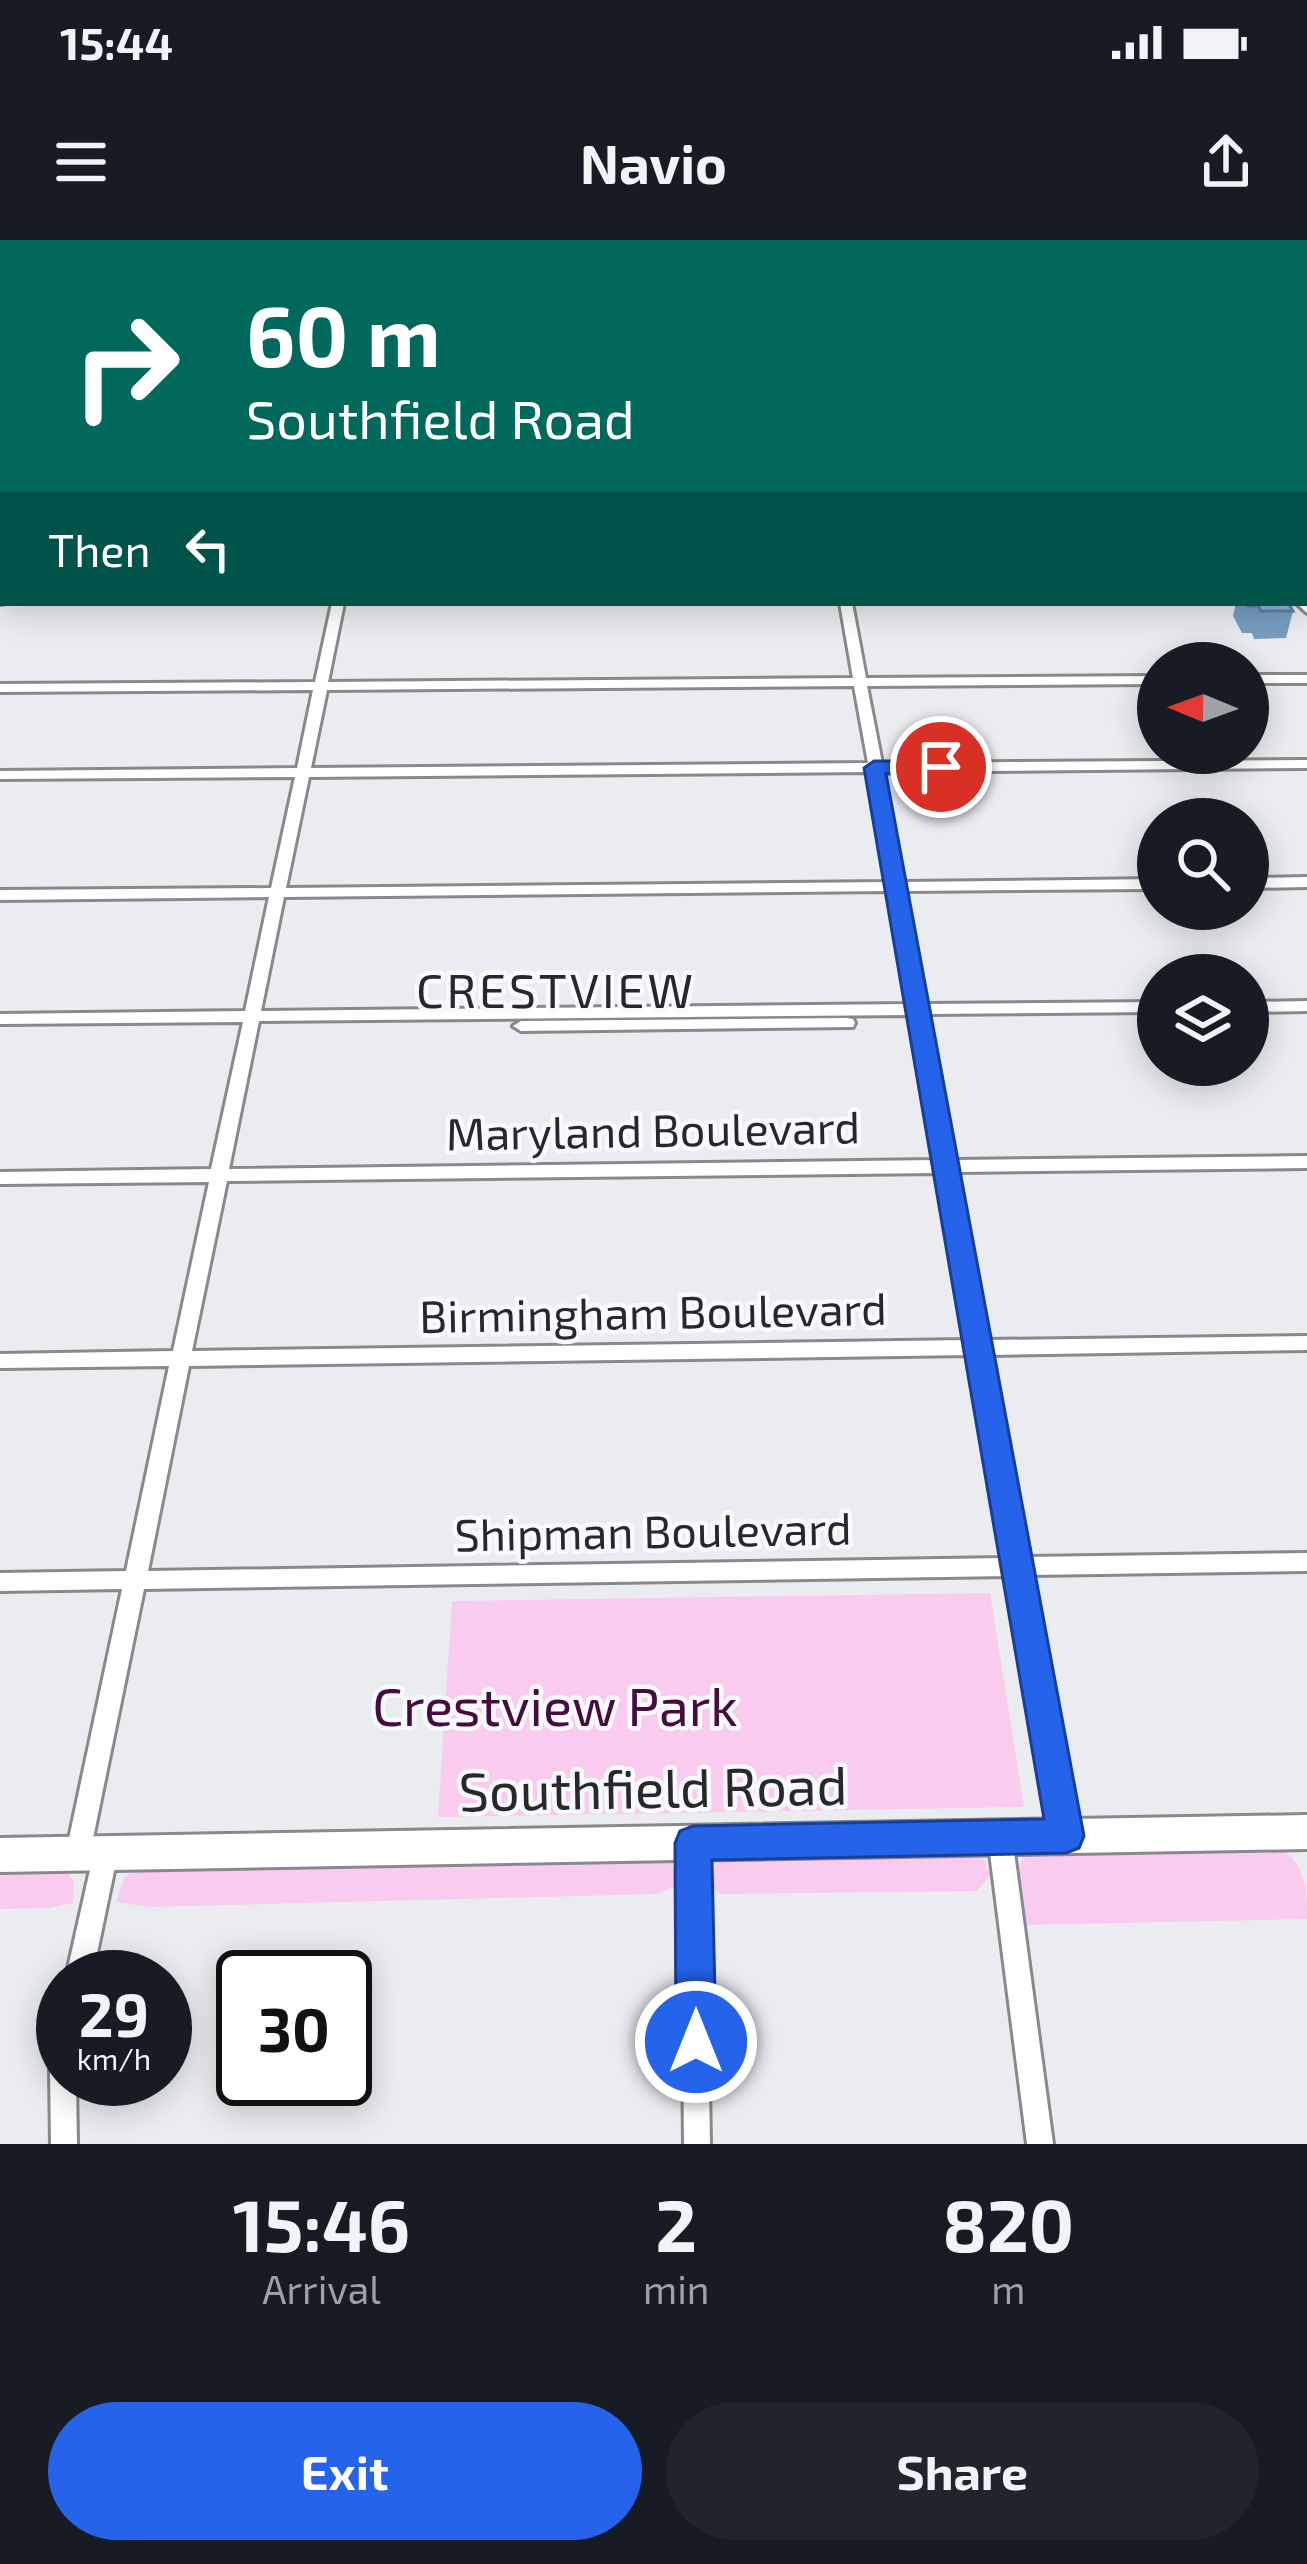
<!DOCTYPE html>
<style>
:root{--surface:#171b24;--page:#20242c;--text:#f1f3f6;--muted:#9ea1a6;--accent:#2563eb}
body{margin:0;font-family:"Exo 2",sans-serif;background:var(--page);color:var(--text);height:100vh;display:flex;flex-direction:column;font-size:45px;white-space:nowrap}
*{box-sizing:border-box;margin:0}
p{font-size:39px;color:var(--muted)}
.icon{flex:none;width:66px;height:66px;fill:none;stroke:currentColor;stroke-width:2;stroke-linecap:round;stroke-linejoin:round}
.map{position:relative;height:1904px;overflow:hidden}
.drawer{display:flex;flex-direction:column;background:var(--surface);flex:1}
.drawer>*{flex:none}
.guide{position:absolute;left:0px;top:0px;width:1308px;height:366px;box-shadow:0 6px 30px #0003;background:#00695c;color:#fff;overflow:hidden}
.needle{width:78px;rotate:271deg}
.tools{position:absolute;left:1137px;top:402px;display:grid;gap:24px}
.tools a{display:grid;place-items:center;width:132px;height:132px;border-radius:50%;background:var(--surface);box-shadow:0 6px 30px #0003;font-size:60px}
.speed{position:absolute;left:36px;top:1710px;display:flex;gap:24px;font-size:60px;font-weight:700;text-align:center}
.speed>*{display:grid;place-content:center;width:156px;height:156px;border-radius:50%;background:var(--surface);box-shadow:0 6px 30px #0003;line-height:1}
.speed small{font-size:30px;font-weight:400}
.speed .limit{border:6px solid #111;border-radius:18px;background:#fff;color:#111}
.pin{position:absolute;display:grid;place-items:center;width:102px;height:102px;color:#fff;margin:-51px;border:6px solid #fff;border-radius:50%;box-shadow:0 3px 12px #0007}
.me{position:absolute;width:132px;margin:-66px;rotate:0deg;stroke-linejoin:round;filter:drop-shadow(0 0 9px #0008)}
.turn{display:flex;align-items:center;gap:42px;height:252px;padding:0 48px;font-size:54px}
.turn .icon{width:156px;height:156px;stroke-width:2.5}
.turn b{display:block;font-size:84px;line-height:102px}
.then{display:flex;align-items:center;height:114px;padding:0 48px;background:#0003;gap:24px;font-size:45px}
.eta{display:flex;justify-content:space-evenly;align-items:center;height:204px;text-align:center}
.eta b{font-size:72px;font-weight:700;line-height:84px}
.primary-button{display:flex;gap:24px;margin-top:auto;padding:24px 48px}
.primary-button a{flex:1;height:138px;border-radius:72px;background:var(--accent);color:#fff;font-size:48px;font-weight:700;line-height:138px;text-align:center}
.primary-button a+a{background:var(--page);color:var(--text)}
.status{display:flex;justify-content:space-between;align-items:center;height:84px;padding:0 60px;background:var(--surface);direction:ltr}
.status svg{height:33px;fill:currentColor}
header{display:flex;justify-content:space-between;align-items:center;height:156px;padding:0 48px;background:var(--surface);font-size:54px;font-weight:700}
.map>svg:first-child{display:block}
.green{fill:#f9cbef}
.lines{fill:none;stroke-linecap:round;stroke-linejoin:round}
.street-casing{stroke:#88898c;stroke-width:6}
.secondary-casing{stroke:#88898c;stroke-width:6}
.primary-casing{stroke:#88898c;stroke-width:6}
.street{fill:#fff;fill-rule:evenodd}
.secondary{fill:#fff;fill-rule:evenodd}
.primary{fill:#fff;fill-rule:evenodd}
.wall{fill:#769ec2}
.building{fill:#89b8e1;stroke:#60819e;stroke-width:3}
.route{fill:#2563eb;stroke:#184099;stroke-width:3}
.labels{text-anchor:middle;stroke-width:9;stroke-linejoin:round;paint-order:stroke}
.street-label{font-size:45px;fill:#28282a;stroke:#f8f9fd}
.neighbourhood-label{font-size:48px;letter-spacing:3px;fill:#28282a;stroke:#f8f9fd}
.near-park-label{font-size:54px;fill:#460c40;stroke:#f8f9fd}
.near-street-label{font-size:54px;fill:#28282a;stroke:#f8f9fd}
</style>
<div class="status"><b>15:44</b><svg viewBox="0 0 49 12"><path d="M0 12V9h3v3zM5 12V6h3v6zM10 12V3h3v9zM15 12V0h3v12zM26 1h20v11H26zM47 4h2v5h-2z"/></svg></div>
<header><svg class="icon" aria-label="menu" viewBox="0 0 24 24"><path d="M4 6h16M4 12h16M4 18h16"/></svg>Navio<svg class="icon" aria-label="share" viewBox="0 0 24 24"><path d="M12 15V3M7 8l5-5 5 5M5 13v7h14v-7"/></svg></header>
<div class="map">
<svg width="1307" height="1904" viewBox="0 0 1307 1904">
<rect width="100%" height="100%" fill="#ebecf0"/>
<path class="green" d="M990 1353 1024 1567 438 1577 452 1361Z
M963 1608 984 1620 991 1636 976 1651 722 1654 707 1646 708 1632 729 1612Z
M1281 1608C1306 1626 1307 1650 1307 1679L1024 1685 1018 1627 1026 1613Z
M667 1617 681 1639 678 1645 657 1654 150 1667 116 1662 124 1638 141 1625Z
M0 1626 64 1628 74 1641 73 1663 50 1668 0 1669Z"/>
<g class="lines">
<defs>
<path id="street" d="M236 0H246L245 3H235Z
M344 0H354L353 3H343Z
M451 0H461V3H451Z
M558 0H568V3H558Z
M666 0H676V3H666Z
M773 0H783V3H773Z
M880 0H890L891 3H881Z
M987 0H997L999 3H989Z
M1214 0H1224L1226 3H1216Z
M0 64H3V70H0Z
M1305 113H1307V122H1305Z
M0 189H3V195H0Z
M1305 190H1307V196H1305Z
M0 234H3V240H0Z
M0 283H3V291H0Z
M1305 349H1307V357H1305Z
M0 356H3V363H6L0 364Z
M332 363H344L328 442 853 438 840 363H852L866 438 1158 436V444L867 446 882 523 1307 520V528L883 532 903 642 1158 639V649L905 651 926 764 1158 762V772L928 774 954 920 1307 916V928L956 932 987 1100 1307 1096V1110L990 1115 1027 1317 1307 1313V1331L1030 1335 1078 1596 1075 1604 1066 1607 1057 1604 1054 1596 1009 1336 144 1349 90 1613 87 1621 78 1624 69 1621 66 1613 122 1349 0 1351V1333L126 1331 169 1126 0 1128V1114L173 1111 209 942 0 944V932L211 929 243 782 0 784V774L245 771 269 657 0 660V650L271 648 295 537 0 539V531L297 528 313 450 0 452V444L315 442ZM854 446 868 523 311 528 327 450ZM869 532 888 642 286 648 309 537ZM890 651 910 764 261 771 284 657ZM911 775 937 920 229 929 259 781ZM939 933 968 1100 192 1111 227 941ZM970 1115 1006 1318 148 1331 189 1126Z
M1248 435H1307V443H1248Z
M1307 637V647L1248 648V638Z
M1307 761V771L1248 772V762Z
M847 778 853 779 855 783 853 787 521 791 513 786 521 781Z
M1000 1586 1009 1589 1012 1597 1053 1904H1027L988 1597 991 1589Z
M693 1592 702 1595 705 1603 710 1904H684L681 1603 684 1595Z
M106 1601 115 1604 118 1612 92 1737H66L94 1612 97 1604Z
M63 1817V1839H76L77 1904H51L50 1830 54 1821Z"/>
<path id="secondary" d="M105 0H124L127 3H102Z
M1095 0H1109L1110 3H1096Z
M3 20V28L0 29V21Z
M3 245V260L0 261V246Z
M1305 357 1307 358V373L1296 363H1305Z
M1307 1575V1609L0 1632V1598Z"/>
<path id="primary" d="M6 0H37L3 3Z
M70 0H100L67 3Z"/>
</defs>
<use href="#street" class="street-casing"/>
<use href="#secondary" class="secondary-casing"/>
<use href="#primary" class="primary-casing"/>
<use href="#street" class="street"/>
<use href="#secondary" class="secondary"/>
<use href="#primary" class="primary"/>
</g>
<path class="wall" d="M1236 363H1288L1293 371 1286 398 1254 399 1252 393H1242L1233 376Z"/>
<path class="building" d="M1246 363H1288L1293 371H1261L1258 366H1248Z"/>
<path class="route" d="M941 521 948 523V532L886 534 1084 1596 1079 1608 1066 1613 712 1620 716 1802 710 1816 696 1822 682 1816 676 1802 675 1603 680 1591 693 1586 1044 1579 864 528 874 521Z"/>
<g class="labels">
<g class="street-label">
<text transform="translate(653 891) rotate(-1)" y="16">Maryland Boulevard</text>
<text transform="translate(653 1073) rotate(-1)" y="16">Birmingham Boulevard</text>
<text transform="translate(653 1292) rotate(-1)" y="16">Shipman Boulevard</text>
</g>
<g class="neighbourhood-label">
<text x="556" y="768">CRESTVIEW</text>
</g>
<g class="near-park-label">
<text x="555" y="1486">Crestview Park</text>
</g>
<g class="near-street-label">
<text transform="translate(653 1549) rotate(-1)" y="19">Southfield Road</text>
</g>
</g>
</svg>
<div class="tools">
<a><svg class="needle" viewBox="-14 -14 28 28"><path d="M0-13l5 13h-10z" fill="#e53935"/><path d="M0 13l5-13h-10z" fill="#9ea1a6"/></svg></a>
<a><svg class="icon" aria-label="search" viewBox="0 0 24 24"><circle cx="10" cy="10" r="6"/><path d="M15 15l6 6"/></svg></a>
<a><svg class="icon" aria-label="layers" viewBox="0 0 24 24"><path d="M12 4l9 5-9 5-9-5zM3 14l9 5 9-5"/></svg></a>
</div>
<div class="speed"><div>29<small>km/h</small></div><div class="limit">30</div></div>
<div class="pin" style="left:941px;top:527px;background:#d93025"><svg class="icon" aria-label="arrive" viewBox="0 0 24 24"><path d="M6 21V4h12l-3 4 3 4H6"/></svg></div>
<svg class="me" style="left:696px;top:1802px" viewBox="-20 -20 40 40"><circle r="17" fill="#2563eb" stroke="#fff" stroke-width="3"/><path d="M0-11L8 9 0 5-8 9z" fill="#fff"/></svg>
<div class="guide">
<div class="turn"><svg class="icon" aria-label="right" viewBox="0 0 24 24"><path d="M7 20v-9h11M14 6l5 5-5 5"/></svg><div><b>60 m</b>Southfield Road</div></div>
<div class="then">Then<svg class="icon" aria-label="left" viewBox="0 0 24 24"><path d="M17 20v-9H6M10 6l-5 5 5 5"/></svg></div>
</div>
</div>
<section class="drawer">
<div class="eta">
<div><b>15:46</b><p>Arrival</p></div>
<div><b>2</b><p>min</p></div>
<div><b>820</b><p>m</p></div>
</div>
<div class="primary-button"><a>Exit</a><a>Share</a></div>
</section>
